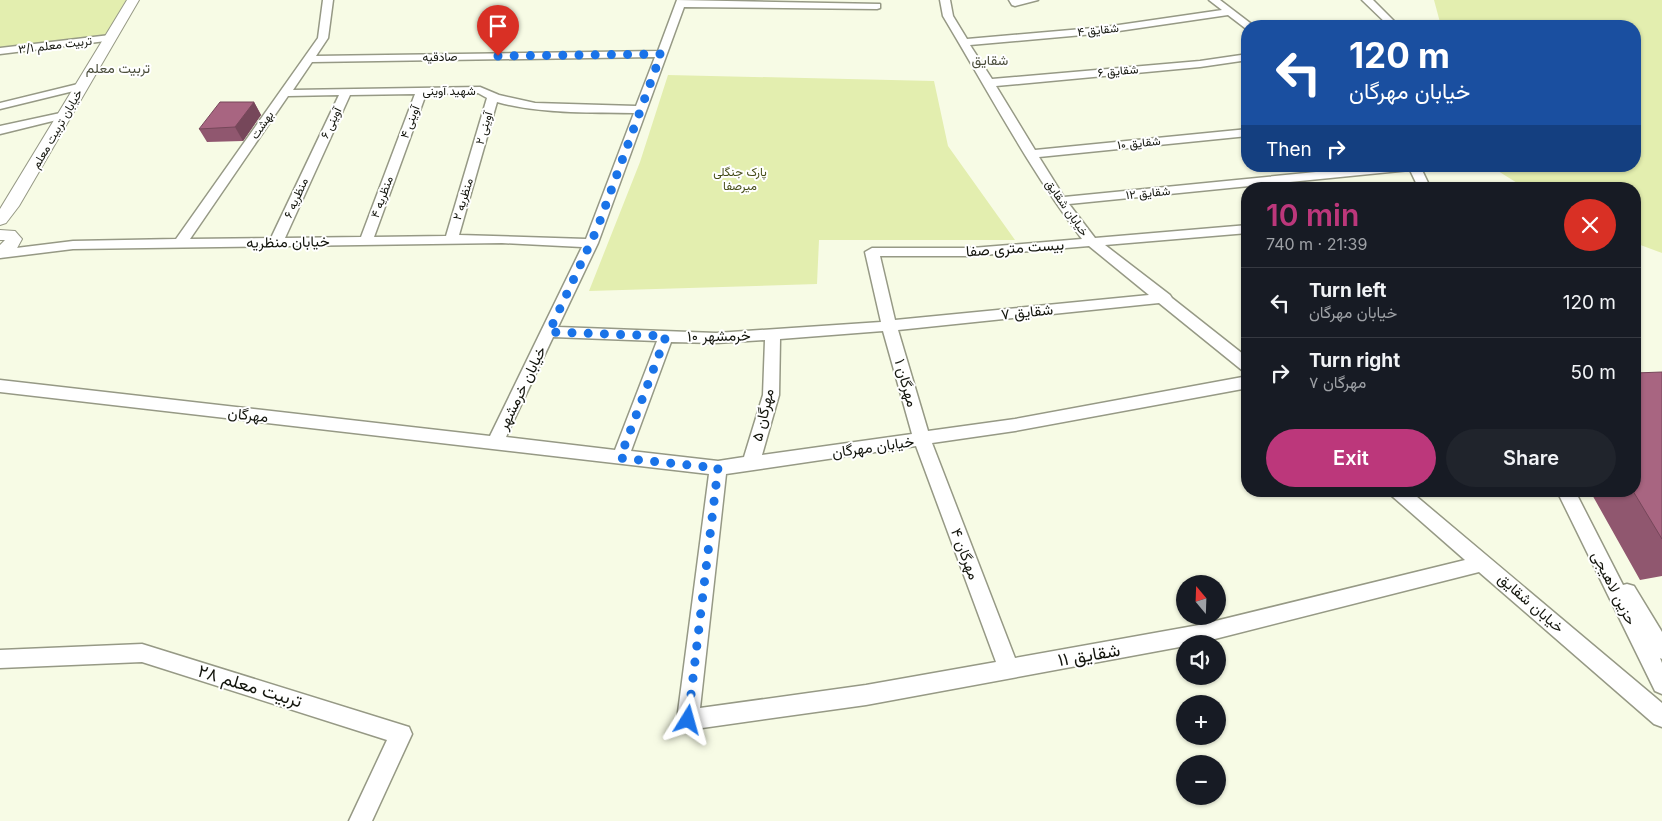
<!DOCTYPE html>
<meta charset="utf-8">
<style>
:root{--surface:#171b24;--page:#20242c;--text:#f1f3f6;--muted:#9ea1a6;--line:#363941;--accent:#bc377b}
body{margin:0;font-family:Inter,Vazirmatn,sans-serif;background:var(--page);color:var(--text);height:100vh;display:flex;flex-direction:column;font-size:19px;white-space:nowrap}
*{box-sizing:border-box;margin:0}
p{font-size:16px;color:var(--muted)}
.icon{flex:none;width:28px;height:28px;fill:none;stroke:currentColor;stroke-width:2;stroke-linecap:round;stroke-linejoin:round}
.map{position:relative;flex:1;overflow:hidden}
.sheet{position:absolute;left:1241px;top:182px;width:400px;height:315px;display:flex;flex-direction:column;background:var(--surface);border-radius:20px;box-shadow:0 1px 4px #0004}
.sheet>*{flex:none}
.top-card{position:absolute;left:1241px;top:20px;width:400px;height:152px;border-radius:20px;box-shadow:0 1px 4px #0004;background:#1a4fa0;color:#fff;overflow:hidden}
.needle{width:32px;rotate:341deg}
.buttons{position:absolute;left:1176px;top:575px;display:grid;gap:10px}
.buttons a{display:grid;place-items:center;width:50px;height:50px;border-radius:50%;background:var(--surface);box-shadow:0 1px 4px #0004;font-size:25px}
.pin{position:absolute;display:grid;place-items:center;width:42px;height:42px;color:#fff;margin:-51px -21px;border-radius:50% 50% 50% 0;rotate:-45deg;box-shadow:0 0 5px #0007}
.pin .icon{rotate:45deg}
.me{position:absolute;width:55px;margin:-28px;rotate:8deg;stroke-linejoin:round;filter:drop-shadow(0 0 4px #0008)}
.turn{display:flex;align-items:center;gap:18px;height:105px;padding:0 25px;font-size:22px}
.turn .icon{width:65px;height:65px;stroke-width:2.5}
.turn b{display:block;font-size:35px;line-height:42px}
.then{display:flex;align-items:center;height:48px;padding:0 25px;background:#0003;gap:10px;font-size:19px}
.round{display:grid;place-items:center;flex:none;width:52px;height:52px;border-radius:26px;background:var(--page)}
.overview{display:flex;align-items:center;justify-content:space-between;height:85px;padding:0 25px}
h1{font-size:30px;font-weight:600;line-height:38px;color:var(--accent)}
.primary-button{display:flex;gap:10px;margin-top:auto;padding:10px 25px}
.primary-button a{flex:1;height:58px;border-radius:30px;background:var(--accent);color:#fff;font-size:20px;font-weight:600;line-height:58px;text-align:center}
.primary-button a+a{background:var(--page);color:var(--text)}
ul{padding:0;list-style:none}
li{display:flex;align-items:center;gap:15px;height:70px;padding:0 25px;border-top:1px solid var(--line)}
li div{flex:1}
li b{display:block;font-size:19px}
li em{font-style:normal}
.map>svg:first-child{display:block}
.green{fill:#e3eeaf}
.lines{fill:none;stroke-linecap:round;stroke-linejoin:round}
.minor-casing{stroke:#969985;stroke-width:3}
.major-casing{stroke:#969985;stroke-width:2}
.minor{fill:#fff;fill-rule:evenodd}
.major{fill:#fff;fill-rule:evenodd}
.wall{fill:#90576f}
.shaded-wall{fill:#76475a}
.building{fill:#a86581;stroke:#76475a}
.route{stroke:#1a73e8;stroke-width:9;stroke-dasharray:0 16.2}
.labels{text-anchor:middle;stroke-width:4;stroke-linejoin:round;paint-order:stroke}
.far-street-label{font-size:12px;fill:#13150d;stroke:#fff}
.far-park-label{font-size:12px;fill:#464d19;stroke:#fff}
.far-neighbourhood-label{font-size:14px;fill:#4c4f3d;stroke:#fff}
.street-label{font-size:15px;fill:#13150d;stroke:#fff}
.near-street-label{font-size:18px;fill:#13150d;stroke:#fff}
</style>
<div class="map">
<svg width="1662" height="821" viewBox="0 0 1662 821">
<rect width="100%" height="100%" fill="#f7fbe5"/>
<path class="green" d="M0 0H126L104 38 0 50Z
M1434 0H1662V253L1635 243V189H1527L1490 166H1635V26H1441Z
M668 75 934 81 948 146 1015 240H819L817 284 589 291 640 162Z"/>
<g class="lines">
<defs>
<path id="minor" d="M323 0H333L328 38 316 56 658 51 677 0 880 4V8L877 9 684 7 598 243 558 327 716 333 881 322 865 252 872 248H972L1082 239C1029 169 988 91 943 16L940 0H950L953 16 967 39 1105 27 1222 10 1209 0H1220L1254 26 1245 28 1228 15 1105 33 970 45 992 79 1200 61 1248 54V60L1200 67 996 86 1035 150 1248 129V136L1039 157 1064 197 1377 166H1420L1431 189H1419L1410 170 1069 204 1095 238 1248 225V233L1105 245 1170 295 1172 298 1248 358V372L1243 371 1159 303 898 330 928 431 1015 419 1248 376V388L1015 431 932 443 1015 658 1199 625 1465 560 1392 496 1389 491H1410L1662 703V727L1654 724 1479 572 1199 643 1185 644V646L866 705 688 730 680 727 677 720 709 474 0 392V380L490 436 582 247 502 243 73 249 0 258V250L73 241 176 239 318 38ZM655 57 636 106 535 103 499 95 480 87 293 90 312 62ZM478 93 487 98 446 236 374 237 426 94ZM415 94 361 237 285 238 350 95ZM339 95 271 238 190 239 288 96ZM497 102C541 114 588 112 634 113L586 239 459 235ZM1089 246 1149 295 895 320 880 256H972ZM883 331 912 434 762 455 779 395 780 339ZM553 337 657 341 615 450 506 437ZM765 340 763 395 744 457 718 461 631 451 671 342 716 343ZM916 446 996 662 866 685 700 708 726 474Z
M1009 0H1038L1015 6 1012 5Z
M1362 0H1373L1399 26H1389Z
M110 35 115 38 114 40 0 54V48Z
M82 83 86 84V88L0 109V103Z
M65 112 71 115 69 117 0 134V126Z
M1557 491H1575L1623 585 1627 584 1634 586 1662 632V659L1660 658 1662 663V694L1655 691Z
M142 644 409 727 412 734 372 821H349L387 740 142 662 0 668V650Z"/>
<path id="major" d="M127 0H139L19 206 6 223 0 225V209Z
M0 230 15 231 22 239 16 250 0 258V245L5 240H0Z"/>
</defs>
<use href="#minor" class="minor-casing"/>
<use href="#major" class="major-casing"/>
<use href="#minor" class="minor"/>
<use href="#major" class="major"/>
</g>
<path class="wall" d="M254 102 261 115 243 141 207 142 199 129Z
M1662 372V576L1640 580 1590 491H1635Z"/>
<path class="shaded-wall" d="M254 102 261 115 243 141 235 127Z"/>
<path class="building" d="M220 102H254L235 127 199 129Z
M1662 372V539L1633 491H1635V373Z"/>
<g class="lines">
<path class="route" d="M498 56 661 54 597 229 549 332 666 336 620 458 718 468 688 720"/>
</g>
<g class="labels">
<g class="far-street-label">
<text transform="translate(1098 30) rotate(-6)" y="4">شقایق ۴</text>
<text transform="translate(55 45) rotate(-7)" y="4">تربیت معلم ۳/۱</text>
<text transform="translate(440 57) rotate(-1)" y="4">صادقیه</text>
<text transform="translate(1118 71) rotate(-5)" y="4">شقایق ۶</text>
<text x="449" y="95">شهید آوینی</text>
<text transform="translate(410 122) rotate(-69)" y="4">آوینی ۴</text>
<text transform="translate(331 123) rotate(-64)" y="4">آوینی ۶</text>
<text transform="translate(262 125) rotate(-55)" y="4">بهشت</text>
<text transform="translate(484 128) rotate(-74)" y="4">آوینی ۲</text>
<text transform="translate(57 129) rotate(-60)" y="4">خیابان تربیت معلم</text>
<text transform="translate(1139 143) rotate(-6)" y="4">شقایق ۱۰</text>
<text transform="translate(1148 193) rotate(-6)" y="4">شقایق ۱۲</text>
<text transform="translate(382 197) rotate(-70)" y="4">منظریه ۴</text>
<text transform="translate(296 198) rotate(-66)" y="4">منظریه ۶</text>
<text transform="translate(463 199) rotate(-73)" y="4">منظریه ۲</text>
<text transform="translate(1067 208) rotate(55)" y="4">خیابان شقایق</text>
</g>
<g class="far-park-label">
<text x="740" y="176">پارک جنگلی<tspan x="740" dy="14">میرصفا</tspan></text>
</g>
<g class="far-neighbourhood-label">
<text x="990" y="65">شقایق</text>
<text x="118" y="73">تربیت معلم</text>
</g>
<g class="street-label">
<text transform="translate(288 242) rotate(-1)" y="5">خیابان منظریه</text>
<text transform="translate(1015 248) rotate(-4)" y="5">بیست متری صفا</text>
<text transform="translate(1027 312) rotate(-6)" y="5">شقایق ۷</text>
<text transform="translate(719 336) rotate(-1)" y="5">خرمشهر ۱۰</text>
<text transform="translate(906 383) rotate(74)" y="5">مهرگان ۱</text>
<text transform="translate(522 388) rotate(-64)" y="5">خیابان خرمشهر</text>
<text transform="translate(248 415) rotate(6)" y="5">مهرگان</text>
<text transform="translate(763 415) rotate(-77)" y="5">مهرگان ۵</text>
<text transform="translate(873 447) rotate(-8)" y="5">خیابان مهرگان</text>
<text transform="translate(965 554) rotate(69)" y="5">مهرگان ۴</text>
<text transform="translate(1614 588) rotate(63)" y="5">حزین لاهیجی</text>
<text transform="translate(1531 603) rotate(41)" y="5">خیابان شقایق</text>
</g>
<g class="near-street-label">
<text transform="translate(1089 655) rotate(-10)" y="6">شقایق ۱۱</text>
<text transform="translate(250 686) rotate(17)" y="6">تربیت معلم ۲۸</text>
</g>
</g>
</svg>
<div class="buttons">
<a><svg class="needle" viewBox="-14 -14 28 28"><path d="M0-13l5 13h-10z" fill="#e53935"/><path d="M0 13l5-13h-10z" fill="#9ea1a6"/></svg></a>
<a><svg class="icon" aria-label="sound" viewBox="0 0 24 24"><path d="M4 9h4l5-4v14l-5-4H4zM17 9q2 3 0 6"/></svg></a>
<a>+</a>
<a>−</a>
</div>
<div class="pin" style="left:498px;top:56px;background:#d93025"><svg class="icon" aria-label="arrive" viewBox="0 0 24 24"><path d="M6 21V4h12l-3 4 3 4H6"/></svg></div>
<svg class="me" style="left:688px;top:720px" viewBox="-20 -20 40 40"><path d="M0-17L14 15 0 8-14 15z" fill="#1a73e8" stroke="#fff" stroke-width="4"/></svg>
<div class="top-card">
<div class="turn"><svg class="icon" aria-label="left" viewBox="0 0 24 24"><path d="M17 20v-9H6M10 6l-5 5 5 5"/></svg><div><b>120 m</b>خیابان مهرگان</div></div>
<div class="then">Then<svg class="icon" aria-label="right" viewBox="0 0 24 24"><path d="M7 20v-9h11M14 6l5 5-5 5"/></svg></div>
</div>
<section class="sheet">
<div class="overview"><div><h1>10 min</h1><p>740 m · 21:39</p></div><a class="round" style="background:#d93025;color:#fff"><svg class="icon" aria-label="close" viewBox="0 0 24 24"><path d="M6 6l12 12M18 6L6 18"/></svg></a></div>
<ul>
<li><svg class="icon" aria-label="left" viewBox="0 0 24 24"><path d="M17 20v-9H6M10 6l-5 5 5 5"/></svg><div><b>Turn left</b><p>خیابان مهرگان</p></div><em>120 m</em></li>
<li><svg class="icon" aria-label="right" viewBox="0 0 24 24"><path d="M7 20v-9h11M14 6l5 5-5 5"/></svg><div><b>Turn right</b><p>مهرگان ۷</p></div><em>50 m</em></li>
</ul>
<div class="primary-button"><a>Exit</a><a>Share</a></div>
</section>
</div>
